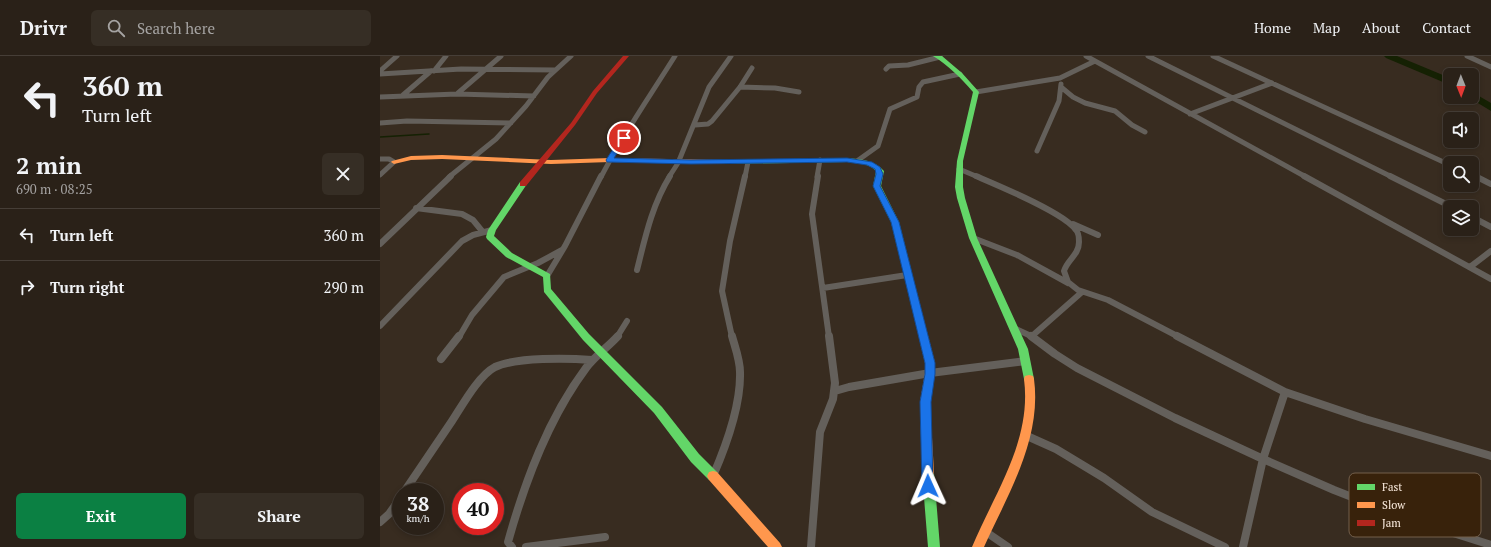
<!DOCTYPE html>
<meta charset="utf-8">
<style>
:root{--surface:#2a2118;--page:#362e25;--text:#f1f3f6;--muted:#a5a3a2;--line:#463e37;--accent:#0b8043}
body{margin:0;font-family:"PT Serif",serif;background:var(--page);color:var(--text);height:100vh;display:flex;flex-direction:column;font-size:15px;white-space:nowrap}
*{box-sizing:border-box;margin:0}
p{font-size:13px;color:var(--muted)}
.icon{flex:none;width:22px;height:22px;fill:none;stroke:currentColor;stroke-width:2;stroke-linecap:round;stroke-linejoin:round}
.map{position:relative;flex:1;overflow:hidden}
.sheet{display:flex;flex-direction:column;background:var(--surface);width:380px}
.sheet>*{flex:none}
.banner{background:#2a2118;color:var(--text);overflow:hidden}
.needle{width:26px;rotate:179deg}
.controls{position:absolute;left:1063px;top:12px;display:grid;gap:8px}
.controls a{display:grid;place-items:center;width:36px;height:36px;border-radius:6px;background:var(--surface);box-shadow:0 2px 6px #0003,0 0 0 1px var(--line);font-size:20px}
.speed{position:absolute;left:12px;top:427px;display:flex;gap:8px;font-size:20px;font-weight:700;text-align:center}
.speed>*{display:grid;place-content:center;width:52px;height:52px;border-radius:50%;background:var(--surface);box-shadow:0 2px 6px #0003,0 0 0 1px var(--line);line-height:1}
.speed small{font-size:10px;font-weight:400}
.speed .limit{border:6px solid #d22;background:#fff;color:#111}
.pin{position:absolute;display:grid;place-items:center;width:34px;height:34px;color:#fff;margin:-17px;border:2px solid #fff;border-radius:50%;box-shadow:0 1px 4px #0007}
.me{position:absolute;width:44px;margin:-22px;rotate:359deg;stroke-linejoin:round;filter:drop-shadow(0 0 3px #0008)}
.turn{display:flex;align-items:center;gap:14px;height:84px;padding:0 16px;font-size:18px}
.turn .icon{width:52px;height:52px;stroke-width:2.5}
.turn b{display:block;font-size:28px;line-height:34px}
.round{display:grid;place-items:center;flex:none;width:42px;height:42px;border-radius:6px;background:var(--page)}
.overview{display:flex;align-items:center;justify-content:space-between;height:68px;padding:0 16px}
h1{font-size:24px;font-weight:800;line-height:30px}
.primary-button{display:flex;gap:8px;margin-top:auto;padding:8px 16px}
.primary-button a{flex:1;height:46px;border-radius:6px;background:var(--accent);color:#fff;font-size:16px;font-weight:800;line-height:46px;text-align:center}
.primary-button a+a{background:var(--page);color:var(--text)}
ul{padding:0;list-style:none}
li{display:flex;align-items:center;gap:12px;height:52px;padding:0 16px;border-top:1px solid var(--line)}
li div{flex:1}
li b{display:block;font-size:15px}
li em{font-style:normal}
header{display:flex;align-items:center;gap:24px;box-sizing:border-box;height:56px;padding:0 20px;background:var(--surface);border-bottom:1px solid var(--line)}
header strong{font-size:19px}
nav{display:flex;gap:22px;margin-inline-start:auto;font-size:14px}
.search{width:280px;height:36px;background:var(--page);display:flex;align-items:center;gap:10px;box-sizing:border-box;padding:0 14px;border-radius:6px;color:var(--muted);font-size:15px}
main{display:flex;flex:1;min-height:0}
.map>svg:first-child{display:block}
.lines{fill:none;stroke-linecap:round;stroke-linejoin:round}
.stream{stroke:#152103;stroke-width:1.5}
.river{fill:#152103;fill-rule:evenodd}
.street-far2{stroke:#64605b;stroke-width:5}
.street-far1{stroke:#64605b;stroke-width:6}
.street{stroke:#64605b;stroke-width:8}
.fast{fill:#63d668;fill-rule:evenodd}
.slow{fill:#ff974d;fill-rule:evenodd}
.jam{fill:#b3261e;fill-rule:evenodd}
.route{fill:#1a73e8;stroke:#114b97}
.key{fill:#38220b;stroke:#735f4b;stroke-width:1}
.key-label{font-size:11px;fill:#fcede0}
</style>
<header>
<strong>Drivr</strong>
<div class="search"><svg class="icon" aria-label="search" viewBox="0 0 24 24"><circle cx="10" cy="10" r="6"/><path d="M15 15l6 6"/></svg>Search here</div>
<nav><a>Home</a><a>Map</a><a>About</a><a>Contact</a></nav>
</header>
<main>
<section class="sheet">
<div class="banner">
<div class="turn"><svg class="icon" aria-label="left" viewBox="0 0 24 24"><path d="M17 20v-9H6M10 6l-5 5 5 5"/></svg><div><b>360 m</b>Turn left</div></div>
</div>
<div class="overview"><div><h1>2 min</h1><p>690 m · 08:25</p></div><a class="round"><svg class="icon" aria-label="close" viewBox="0 0 24 24"><path d="M6 6l12 12M18 6L6 18"/></svg></a></div>
<ul>
<li><svg class="icon" aria-label="left" viewBox="0 0 24 24"><path d="M17 20v-9H6M10 6l-5 5 5 5"/></svg><div><b>Turn left</b></div><em>360 m</em></li>
<li><svg class="icon" aria-label="right" viewBox="0 0 24 24"><path d="M7 20v-9h11M14 6l5 5-5 5"/></svg><div><b>Turn right</b></div><em>290 m</em></li>
</ul>
<div class="primary-button"><a>Exit</a><a>Share</a></div>
</section>
<div class="map">
<svg width="1111" height="491" viewBox="0 0 1111 491">
<rect width="100%" height="100%" fill="#382c20"/>
<g class="lines">
<path class="stream" d="M0 81 49 78"/>
<path class="river" d="M1004 0H1017L1070 22V29L1006 2Z
M1092 36 1111 47V55L1088 41H1092Z"/>
<path class="street-far2" d="M706 0 926 121
M768 0 1012 121
M833 0 1070 109
M1087 0 1111 11
M506 13 509 10 528 9 560 1
M0 15 17 0
M54 15 66 0
M0 18 81 13 175 14
M360 31 395 32 419 36
M681 31 693 41 705 47 735 55 752 69 765 76
M596 36 680 22 715 5
M78 37 121 0
M23 39 51 15
M0 41 77 38 154 40
M810 58 892 27
M0 67 27 65 131 67
M315 69 328 68 332 65 360 31 372 12
M657 95 679 45 681 28
M0 103H9L14 106 0 119
M477 105 498 90 510 53 537 41 539 31 543 26 580 18
M579 113 598 121
M1092 119 1097 121
M69 121 116 83 146 50 168 21 191 0
M221 121C242 80 270 40 295 0
M289 121 298 107 329 31 351 0
M365 121 368 106
M437 121 440 104"/>
<path class="street-far1" d="M438 120 432 158 449 281
M596 120C617 129 685 157 696 174 699 177 699 182 699 186 699 199 687 204 684 215L688 226 698 234 728 244 799 281
M924 120 1111 223
M1010 120 1072 151
M1095 120 1111 128
M36 152 82 158 93 164 102 175
M1092 161 1111 171
M693 168 718 179
M593 182 637 199 688 227
M0 188 71 120
M1090 211 1111 195
M257 214C265 182 272 149 290 120
M167 220 185 190 221 120
M443 232 527 219
M0 270 82 185 93 179 112 174
M634 272 653 281
M652 280 702 236
M79 281 92 259 124 221 158 207 182 194
M237 281 247 265
M352 281 342 235 350 185 365 120"/>
<path class="street" d="M651 280 675 298 697 312 795 362 883 403 954 434 1023 461 1111 489
M797 280 905 336 985 363 1111 400
M61 303 79 280
M455 335 469 331 550 317 646 305
M647 380 676 393 724 422 772 456 845 491
M333 420C346 390 361 348 360 316 360 304 355 291 352 280
M24 436C40 412 56 389 72 365 82 350 98 320 115 311 137 301 188 302 212 304
M0 466 9 458 21 441
M606 476 628 491
M132 491 128 486C145 425 168 363 206 312 215 300 228 291 238 280
M146 491 225 481
M431 491 440 376 453 343 455 327 449 280
M863 491 883 403 905 336"/>
<path class="fast" d="M553 0H562L582 17 599 36 583 105V131L585 142 597 182 648 293 654 323 653 326 649 327 645 326 644 323 638 293 589 182 577 142 575 131 577 105 593 36C581 22 568 9 553 0Z
M467 102C481 103 494 104 504 115L501 130 519 166 536 234 535 236 532 237 528 234 511 166 493 130 496 115C488 107 478 107 467 106L344 108 341 106 344 104Z
M140 126H146L147 128 116 174 114 180 132 197 170 218 171 233 209 278 282 351 319 398 337 416 339 420 337 424 333 425 329 424 311 406 274 357 203 284 164 236 163 221 126 201 107 183 106 181 108 174Z
M548 412 552 413 554 417 560 491H548L542 417 544 413Z"/>
<path class="slow" d="M62 99 171 104 230 102 344 104 347 106 344 108 230 106 171 108 62 103 31 104 14 108 11 106 12 105 31 100Z
M532 231 536 234 555 307V317L550 346 554 417 552 421 548 422 544 421 542 417 540 346 545 317V307L528 234Z
M649 319 653 320 654 323C662 383 628 438 604 491H592C615 436 652 385 644 323L645 320Z
M333 415 337 416 400 487 402 491H388L329 424 327 420 329 416Z"/>
<path class="jam" d="M243 0H249L217 37 195 69 146 130H140V126L191 67 213 35Z"/>
</g>
<path class="route" d="M244 80 247 82 234 102 311 104 467 102 492 106 500 111 503 118 500 130 519 166 555 307V318L551 346 553 430 552 434 548 436 543 434 542 430 540 346 545 318V307L511 166 493 130 496 118 495 113 487 109 467 106 311 108 227 106 226 104 240 82Z"/>
<rect x="969" y="417" width="132" height="64" rx="6" class="key"/>
<rect x="977" y="428" width="18" height="6" fill="#63d668"/>
<rect x="977" y="446" width="18" height="6" fill="#ff974d"/>
<rect x="977" y="464" width="18" height="6" fill="#b3261e"/>
<g class="key-label">
<text x="1002" y="435">Fast</text>
<text x="1002" y="453">Slow</text>
<text x="1002" y="471">Jam</text>
</g>
</svg>
<div class="controls">
<a><svg class="needle" viewBox="-14 -14 28 28"><path d="M0-13l5 13h-10z" fill="#e53935"/><path d="M0 13l5-13h-10z" fill="#a5a3a2"/></svg></a>
<a><svg class="icon" aria-label="sound" viewBox="0 0 24 24"><path d="M4 9h4l5-4v14l-5-4H4zM17 9q2 3 0 6"/></svg></a>
<a><svg class="icon" aria-label="search" viewBox="0 0 24 24"><circle cx="10" cy="10" r="6"/><path d="M15 15l6 6"/></svg></a>
<a><svg class="icon" aria-label="layers" viewBox="0 0 24 24"><path d="M12 4l9 5-9 5-9-5zM3 14l9 5 9-5"/></svg></a>
</div>
<div class="speed"><div>38<small>km/h</small></div><div class="limit">40</div></div>
<div class="pin" style="left:244px;top:82px;background:#d93025"><svg class="icon" aria-label="arrive" viewBox="0 0 24 24"><path d="M6 21V4h12l-3 4 3 4H6"/></svg></div>
<svg class="me" style="left:548px;top:430px" viewBox="-20 -20 40 40"><path d="M0-17L14 15 0 8-14 15z" fill="#1a73e8" stroke="#fff" stroke-width="4"/></svg>
</div>
</main>
